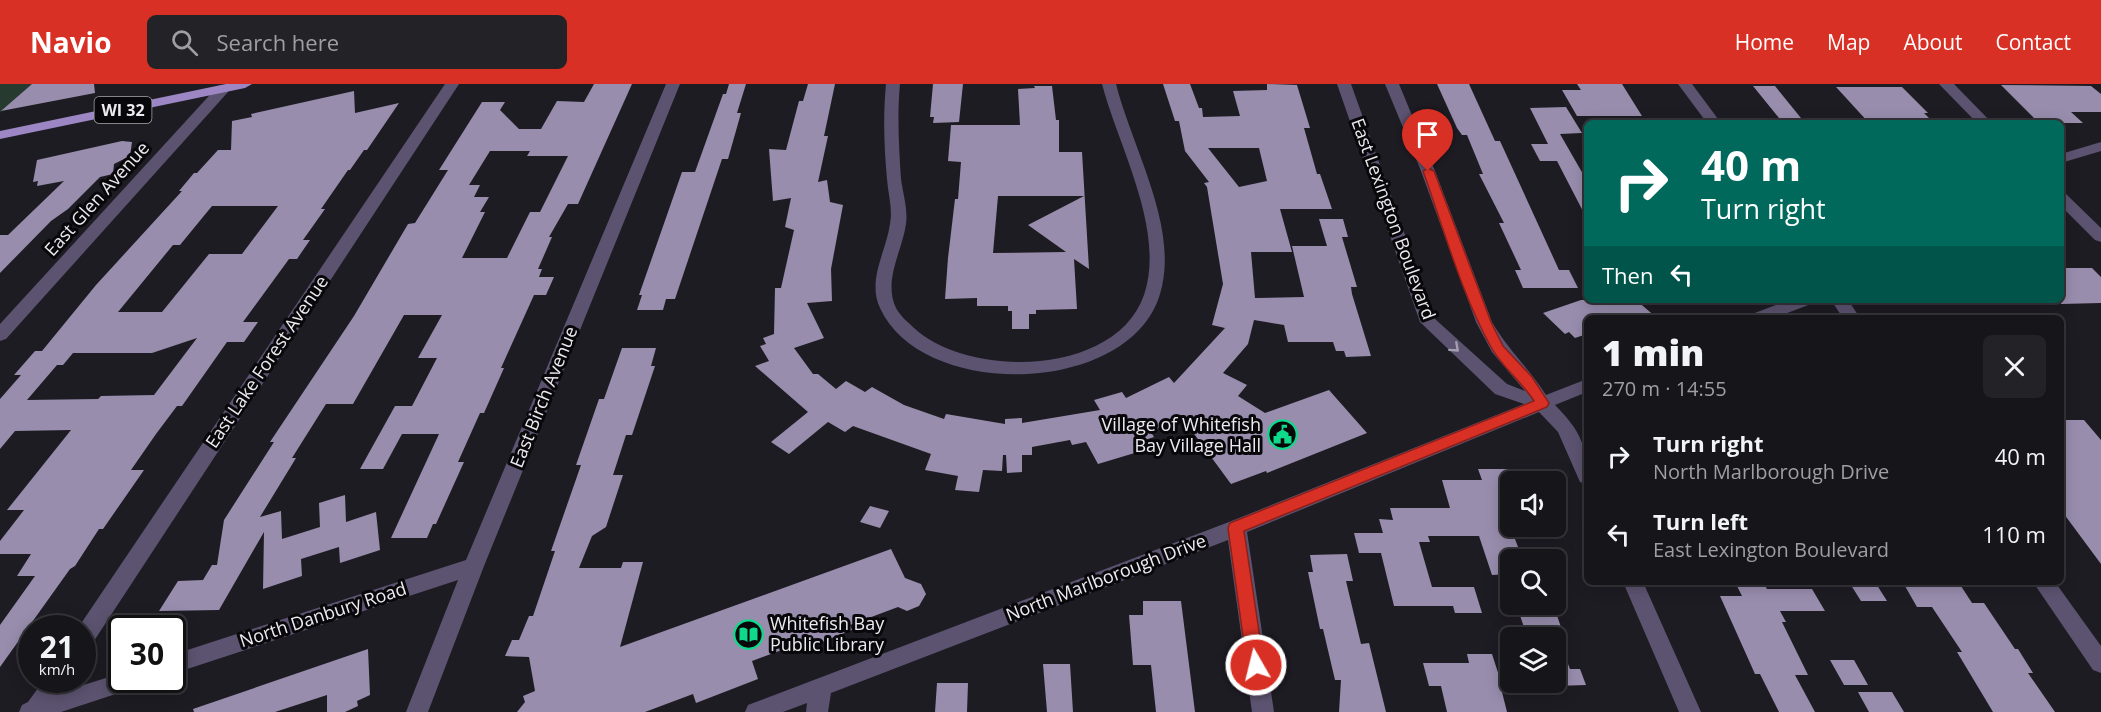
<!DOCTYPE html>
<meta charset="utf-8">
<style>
:root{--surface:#16151a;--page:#232227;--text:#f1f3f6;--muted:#9e9fa2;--line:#353439;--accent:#d93025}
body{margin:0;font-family:"Open Sans",sans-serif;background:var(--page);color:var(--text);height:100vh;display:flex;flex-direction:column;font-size:22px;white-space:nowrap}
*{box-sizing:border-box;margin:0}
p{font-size:20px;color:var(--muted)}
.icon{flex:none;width:33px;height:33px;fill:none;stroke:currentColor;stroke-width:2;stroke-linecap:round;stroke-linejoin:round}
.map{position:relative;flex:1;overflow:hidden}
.details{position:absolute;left:1584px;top:231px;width:480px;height:270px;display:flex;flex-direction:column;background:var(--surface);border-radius:9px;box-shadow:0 3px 15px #0003,0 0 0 2px var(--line)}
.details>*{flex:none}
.top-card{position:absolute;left:1584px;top:36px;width:480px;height:183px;border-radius:9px;box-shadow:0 3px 15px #0003,0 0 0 2px var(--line);background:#00695c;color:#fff;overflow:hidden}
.tools{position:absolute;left:1500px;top:387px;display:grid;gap:12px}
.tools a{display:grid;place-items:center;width:66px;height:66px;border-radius:9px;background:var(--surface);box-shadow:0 3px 15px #0003,0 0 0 2px var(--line);font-size:30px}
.speed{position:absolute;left:18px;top:531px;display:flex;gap:12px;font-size:30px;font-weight:700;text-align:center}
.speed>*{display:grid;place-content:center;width:78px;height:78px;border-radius:50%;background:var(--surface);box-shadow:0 3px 15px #0003,0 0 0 2px var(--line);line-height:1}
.speed small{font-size:15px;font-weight:400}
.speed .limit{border:3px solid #111;border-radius:9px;background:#fff;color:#111}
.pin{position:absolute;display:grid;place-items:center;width:51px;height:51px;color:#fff;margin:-62px -26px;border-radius:50% 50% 50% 0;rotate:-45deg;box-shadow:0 0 6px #0007}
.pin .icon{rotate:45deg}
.me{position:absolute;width:66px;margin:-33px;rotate:352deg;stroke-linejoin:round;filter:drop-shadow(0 0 4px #0008)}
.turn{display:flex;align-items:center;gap:21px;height:126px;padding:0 18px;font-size:27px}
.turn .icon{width:78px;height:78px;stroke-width:2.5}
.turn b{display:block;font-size:42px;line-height:51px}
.then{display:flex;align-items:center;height:57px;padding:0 18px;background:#0003;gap:12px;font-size:22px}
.round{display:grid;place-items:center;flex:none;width:63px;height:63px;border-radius:9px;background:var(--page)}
.headline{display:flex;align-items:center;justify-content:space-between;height:102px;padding:0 18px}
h1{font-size:36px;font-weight:800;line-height:45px}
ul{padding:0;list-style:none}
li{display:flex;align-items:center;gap:18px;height:78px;padding:0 18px}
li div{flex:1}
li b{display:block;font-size:22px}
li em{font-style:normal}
header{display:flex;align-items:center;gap:36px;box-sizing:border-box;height:84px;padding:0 30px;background:var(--accent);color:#fff}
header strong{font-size:28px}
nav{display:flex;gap:33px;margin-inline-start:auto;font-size:21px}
.search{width:420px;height:54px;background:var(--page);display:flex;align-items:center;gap:15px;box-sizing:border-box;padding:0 21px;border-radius:9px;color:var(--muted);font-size:22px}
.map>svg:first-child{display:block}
.green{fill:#273a2f}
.building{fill:#988dad;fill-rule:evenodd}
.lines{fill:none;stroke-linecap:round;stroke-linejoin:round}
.minor{fill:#5c5370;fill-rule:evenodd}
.major{fill:#9c87c4;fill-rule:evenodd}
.oneway{stroke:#a49fb0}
.route{fill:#d93025;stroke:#8d1f18;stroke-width:1.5}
.labels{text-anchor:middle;stroke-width:6;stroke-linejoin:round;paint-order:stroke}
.shield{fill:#08070a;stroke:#a8a7ab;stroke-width:1.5}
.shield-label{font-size:16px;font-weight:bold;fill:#edebf0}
.street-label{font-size:18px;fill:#edebf0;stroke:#08070a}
.poi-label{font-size:18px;fill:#edebf0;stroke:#08070a;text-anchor:end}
</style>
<header>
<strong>Navio</strong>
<div class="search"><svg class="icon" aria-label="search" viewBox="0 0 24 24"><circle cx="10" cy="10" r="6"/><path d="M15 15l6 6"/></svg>Search here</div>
<nav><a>Home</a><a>Map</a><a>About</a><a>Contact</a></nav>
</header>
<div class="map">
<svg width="2101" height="628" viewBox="0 0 2101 628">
<rect width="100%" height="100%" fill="#1e1c23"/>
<path class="green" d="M0 0H32L0 29Z"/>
<path class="building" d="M32 0H94L95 9 1 27Z
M594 0H632L578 120H568L549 153H552L538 185H542L539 193H554L546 211H534L501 284H504L484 329H480L458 378H464L436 440H433L427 454H391L439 350H402L383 385H360L395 322H412L437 274H418L442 231H404L353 320H326L292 374H296L260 433 281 427 282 455 320 443 319 419 345 411 346 438 376 428 380 466 340 479 339 463 301 475 302 492 263 505 264 448 219 526 159 527 178 497 203 496 212 481H217L224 436 274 358H270L354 232 408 140 415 139 448 86H439L482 18H505L500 26 519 45H541L557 17 584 18ZM490 67H530L527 72H568L540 128H530L507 174H462L485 128H480L489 113H474L480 101H469Z
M729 0H746L737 29H741L728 75H722L675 215H666L663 226H637L642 211H639L682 88H695L723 10H726Z
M808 0H835L824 52H828L818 98 827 96 830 118 843 121 831 185 832 217 807 219 824 254 794 264 813 290H818L836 305 846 297 865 308 872 303 904 321 944 335 946 330 1005 340V335L1022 334V339L1100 326 1094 316 1122 308 1126 314 1169 293 1174 299 1225 244 1212 241 1223 200 1207 103 1204 99 1209 98 1185 67 1179 37H1175L1163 0H1190L1199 24H1202L1203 33 1240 32 1233 7 1267 6V0L1297 1 1310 44H1304L1317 90H1320L1332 125H1280L1292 168H1251L1255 214 1304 213 1292 162H1327L1319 135H1343L1348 153H1342L1357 203H1351L1352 210 1371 272 1346 273 1344 267H1336L1333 258H1288L1284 241 1254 236 1248 260 1223 289 1247 301 1238 312 1265 329 1329 306 1367 349 1267 389 1266 387 1231 400 1181 332 1151 348 1154 353 1133 360 1138 368 1098 380 1086 358 1072 361 1070 356 1032 363V371H1022V388L1007 389 1006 371H1003L1002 387 983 386 979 408 955 406 958 392 925 386 931 370 853 342 845 348 828 338 789 370 771 358 808 328 755 282 769 277 760 262 766 260 763 254 774 250 775 204H781L794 146 785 143 791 114 773 117 769 65 786 66 799 17H803ZM1208 64H1259L1267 97 1239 103Z
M933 0H963L959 38 933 39 934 33H930Z
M1437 0H1469L1495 57H1500L1559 186H1569L1578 204H1523L1515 186H1521L1499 139H1504L1479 90H1483L1467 51H1462L1457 44Z
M1577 0H1622L1642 32H1577L1562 6H1581Z
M2001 1 2091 2 2101 10V28H2071L2083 39H2039Z
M1034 2H1052L1056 36H1059V68H1082L1089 185 1074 175 1077 225 1036 226V230H1029V245H1012V227H1008V222H977V214L945 215 948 174 955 115H958L961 78 948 77 951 41H1020L1018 5 1035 4ZM998 112H1084L1028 141 1066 168 993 169Z
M1753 2H1775L1805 39H1783Z
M1836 3H1902L1928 29H1924L1934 39H1869Z
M354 7 355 29 399 19 367 66H364L350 86H348L321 125H325L303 156H310L297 175H289L243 238H258L244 258H227L182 322H177L156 350 131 386H144L103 445H99L75 482 70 485 0 583V541L35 492H17L31 470H0V457L24 426H7L71 346 15 347 0 365V315L21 291H14L35 267H42L96 201 182 107H179L194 89H197L218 66H231L232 37 252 33 251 30ZM212 122H278L242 170H209L162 228H118L173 161H180ZM197 254 154 311 101 312 98 315 27 316 57 281H63L73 269H152Z
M1566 23 1582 49 1560 50 1587 97V135L1557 77H1540L1531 60H1548L1530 24Z
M122 57 132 58 130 72 114 80 113 90 100 93 68 125 51 137 0 189V151H8L64 97 37 102 38 97 33 98 37 76Z
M2061 184H2092L2101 193V219L2061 220Z
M1581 216H1636L1657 234H1587V250L1575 254 1569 248 1565 250 1543 229Z
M622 264H656L651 282H655L632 351H626L613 391H623L606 443 592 452 579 484H621L623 478H643L620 563 891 465 905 494 921 500 926 510 919 522 907 527 898 523 850 541 852 546 817 560 815 554 752 577 758 595 696 619 693 610 645 628H517L525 618 523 612 535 607 529 573 505 572 512 556H519L529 532H533L555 467H551L581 381H576L599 315H604Z
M2061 336H2084L2101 356V480L2061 426Z
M1478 385H1510V442L1523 476H1510V490L1492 491 1479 452H1428L1430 458H1419L1432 503H1474L1482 529H1455L1453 522H1394L1381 469H1359L1354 449H1383L1379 435 1393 436 1390 424H1450L1442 396H1482Z
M870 422 889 427 880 444 860 438Z
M1347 470 1353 497H1346L1361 560 1369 559 1386 628H1339L1341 596H1335L1323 545H1320L1308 488H1313L1310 471Z
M1735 498H1763L1767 505H1812L1825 527H1780L1786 538H1782L1808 591H1795L1815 628H1779L1760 590H1755L1720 512H1742Z
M1849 498H1875L1887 517H1861Z
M1905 502H1961L1972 519H1984L2015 565H2018L2033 589H2028L2055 628H1993L1957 568H1962L1932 523H1917Z
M1143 517H1181L1195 628H1156L1151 581H1133L1129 531H1143Z
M1516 520H1553L1564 552H1557L1570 585H1580L1586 601 1556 602V552H1527Z
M368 565 370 611 357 617 358 622 345 628H327V611L275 628H194L193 625Z
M1467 570H1492L1503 604H1501L1507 628H1447L1441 602H1429L1423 579H1469Z
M1830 576H1854L1868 601H1844Z
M1043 580H1070L1073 628H1047Z
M937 599H968L967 628H935Z
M1858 608H1892L1904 628H1869Z"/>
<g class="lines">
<path class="minor" d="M445 0H459L90 563 82 565V544H78Z
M666 0H680L484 482 428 628H406L458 496 172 590V571L466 476Z
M886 0H900C897 32 899 64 901 95 903 110 908 125 906 140 902 168 883 196 896 224 901 233 908 238 914 244 970 295 1116 292 1144 211 1166 146 1118 62 1102 0H1116C1132 64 1180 144 1160 210 1130 312 922 317 880 224 867 196 886 168 890 140 893 125 888 110 887 95 884 63 883 32 886 0Z
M1337 0H1351L1435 235 1507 300 1525 307 1492 268 1476 238 1421 87 1385 0H1399L1435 87 1492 238C1508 266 1529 284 1546 311L1587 295V308L1555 321C1582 349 1587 361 1587 400L1580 398 1558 348 1539 328 1247 448 1274 628H1252L1228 456 831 609 828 628H806L807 619 783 628H745L748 621 1229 438 1524 320 1495 310 1420 238Z
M1678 0H1692L1721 39H1707Z
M1939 0H1954L1992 39H1977Z
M223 1 228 2 230 5 228 8 6 255 0 257V240L218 2Z
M2101 58V67L2061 79V70Z
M2061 109 2066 110 2101 144V158L2095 156 2061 122Z
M1789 216H1813L1811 220 1774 234H1750L1752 230Z
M1831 216H1848L1860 234H1843Z
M1623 498H1643L1701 628H1679Z
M2033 498H2055L2101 562V589L2093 586Z
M122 589V596H140L137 603 61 628H19L22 621 28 618 44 596H67L61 608Z"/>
<path class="major" d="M226 0H252L245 4 0 55V47Z"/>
</g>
<defs><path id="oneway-chevron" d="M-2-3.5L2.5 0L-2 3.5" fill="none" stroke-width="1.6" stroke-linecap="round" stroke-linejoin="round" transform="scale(1.5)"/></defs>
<use class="oneway" href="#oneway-chevron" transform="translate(1455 264) rotate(42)"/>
<path class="route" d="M1428 84 1434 87 1491 238 1503 262 1532 293 1549 319 1547 323 1244 447 1264 581 1262 587 1256 589 1250 587 1247 581 1228 444 1230 439 1534 317C1522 298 1502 283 1491 263 1461 209 1444 145 1423 87Z"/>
<defs>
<symbol id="civic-ring" viewBox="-11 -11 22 22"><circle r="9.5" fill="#08070a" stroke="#0fd98a" stroke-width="1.5"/><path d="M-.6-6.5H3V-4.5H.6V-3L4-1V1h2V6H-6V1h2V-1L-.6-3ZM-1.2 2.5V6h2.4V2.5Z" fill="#0fd98a"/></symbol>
<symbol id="library-ring" viewBox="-11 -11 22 22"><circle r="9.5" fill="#08070a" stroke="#0fd98a" stroke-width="1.5"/><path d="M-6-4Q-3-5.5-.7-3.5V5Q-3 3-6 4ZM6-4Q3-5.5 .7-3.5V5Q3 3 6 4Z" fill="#0fd98a"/></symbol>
</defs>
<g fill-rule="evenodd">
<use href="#civic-ring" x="1266" y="334" width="33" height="33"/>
<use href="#library-ring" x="732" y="534" width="33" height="33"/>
</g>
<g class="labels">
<rect class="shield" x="94.5" y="13" width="57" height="26" rx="4.5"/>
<g class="shield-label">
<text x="123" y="32">WI 32</text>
</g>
<g class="street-label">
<text transform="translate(97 115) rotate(-48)" y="6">East Glen Avenue</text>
<text transform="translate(1393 135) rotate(70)" y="6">East Lexington Boulevard</text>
<text transform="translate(267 278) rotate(-56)" y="6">East Lake Forest Avenue</text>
<text transform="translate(544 313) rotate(-68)" y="6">East Birch Avenue</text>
<text transform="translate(1106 494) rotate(-21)" y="6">North Marlborough Drive</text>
<text transform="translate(323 531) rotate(-18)" y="6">North Danbury Road</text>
</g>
<g class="poi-label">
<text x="1261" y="347">Village of Whitefish<tspan x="1261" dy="21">Bay Village Hall</tspan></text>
<text x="770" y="546" text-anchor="start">Whitefish Bay<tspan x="770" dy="21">Public Library</tspan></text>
</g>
</g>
</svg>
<div class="tools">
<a><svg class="icon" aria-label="sound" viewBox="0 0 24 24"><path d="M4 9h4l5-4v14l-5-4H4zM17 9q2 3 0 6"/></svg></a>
<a><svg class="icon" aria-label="search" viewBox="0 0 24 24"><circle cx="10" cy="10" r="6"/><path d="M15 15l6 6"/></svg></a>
<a><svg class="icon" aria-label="layers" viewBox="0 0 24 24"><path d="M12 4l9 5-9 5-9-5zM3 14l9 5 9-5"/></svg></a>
</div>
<div class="speed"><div>21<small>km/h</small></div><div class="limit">30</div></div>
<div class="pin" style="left:1428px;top:87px;background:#d93025"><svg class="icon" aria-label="arrive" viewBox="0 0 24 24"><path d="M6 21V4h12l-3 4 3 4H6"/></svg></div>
<svg class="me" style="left:1256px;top:581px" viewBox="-20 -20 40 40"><circle r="17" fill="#d93025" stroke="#fff" stroke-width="3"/><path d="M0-11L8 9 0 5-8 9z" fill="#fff"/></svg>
<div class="top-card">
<div class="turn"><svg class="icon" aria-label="right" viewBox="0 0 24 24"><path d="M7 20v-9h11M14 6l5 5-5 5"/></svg><div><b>40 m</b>Turn right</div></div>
<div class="then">Then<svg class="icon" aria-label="left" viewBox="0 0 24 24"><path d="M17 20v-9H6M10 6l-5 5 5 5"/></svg></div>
</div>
<section class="details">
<div class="headline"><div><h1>1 min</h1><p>270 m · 14:55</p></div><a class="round"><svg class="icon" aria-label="close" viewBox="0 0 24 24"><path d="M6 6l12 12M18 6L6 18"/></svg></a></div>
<ul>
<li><svg class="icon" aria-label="right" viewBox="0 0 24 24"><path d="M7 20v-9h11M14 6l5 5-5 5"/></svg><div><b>Turn right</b><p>North Marlborough Drive</p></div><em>40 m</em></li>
<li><svg class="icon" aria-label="left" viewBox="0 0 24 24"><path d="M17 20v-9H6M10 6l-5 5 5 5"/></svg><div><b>Turn left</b><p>East Lexington Boulevard</p></div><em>110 m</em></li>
</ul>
</section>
</div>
